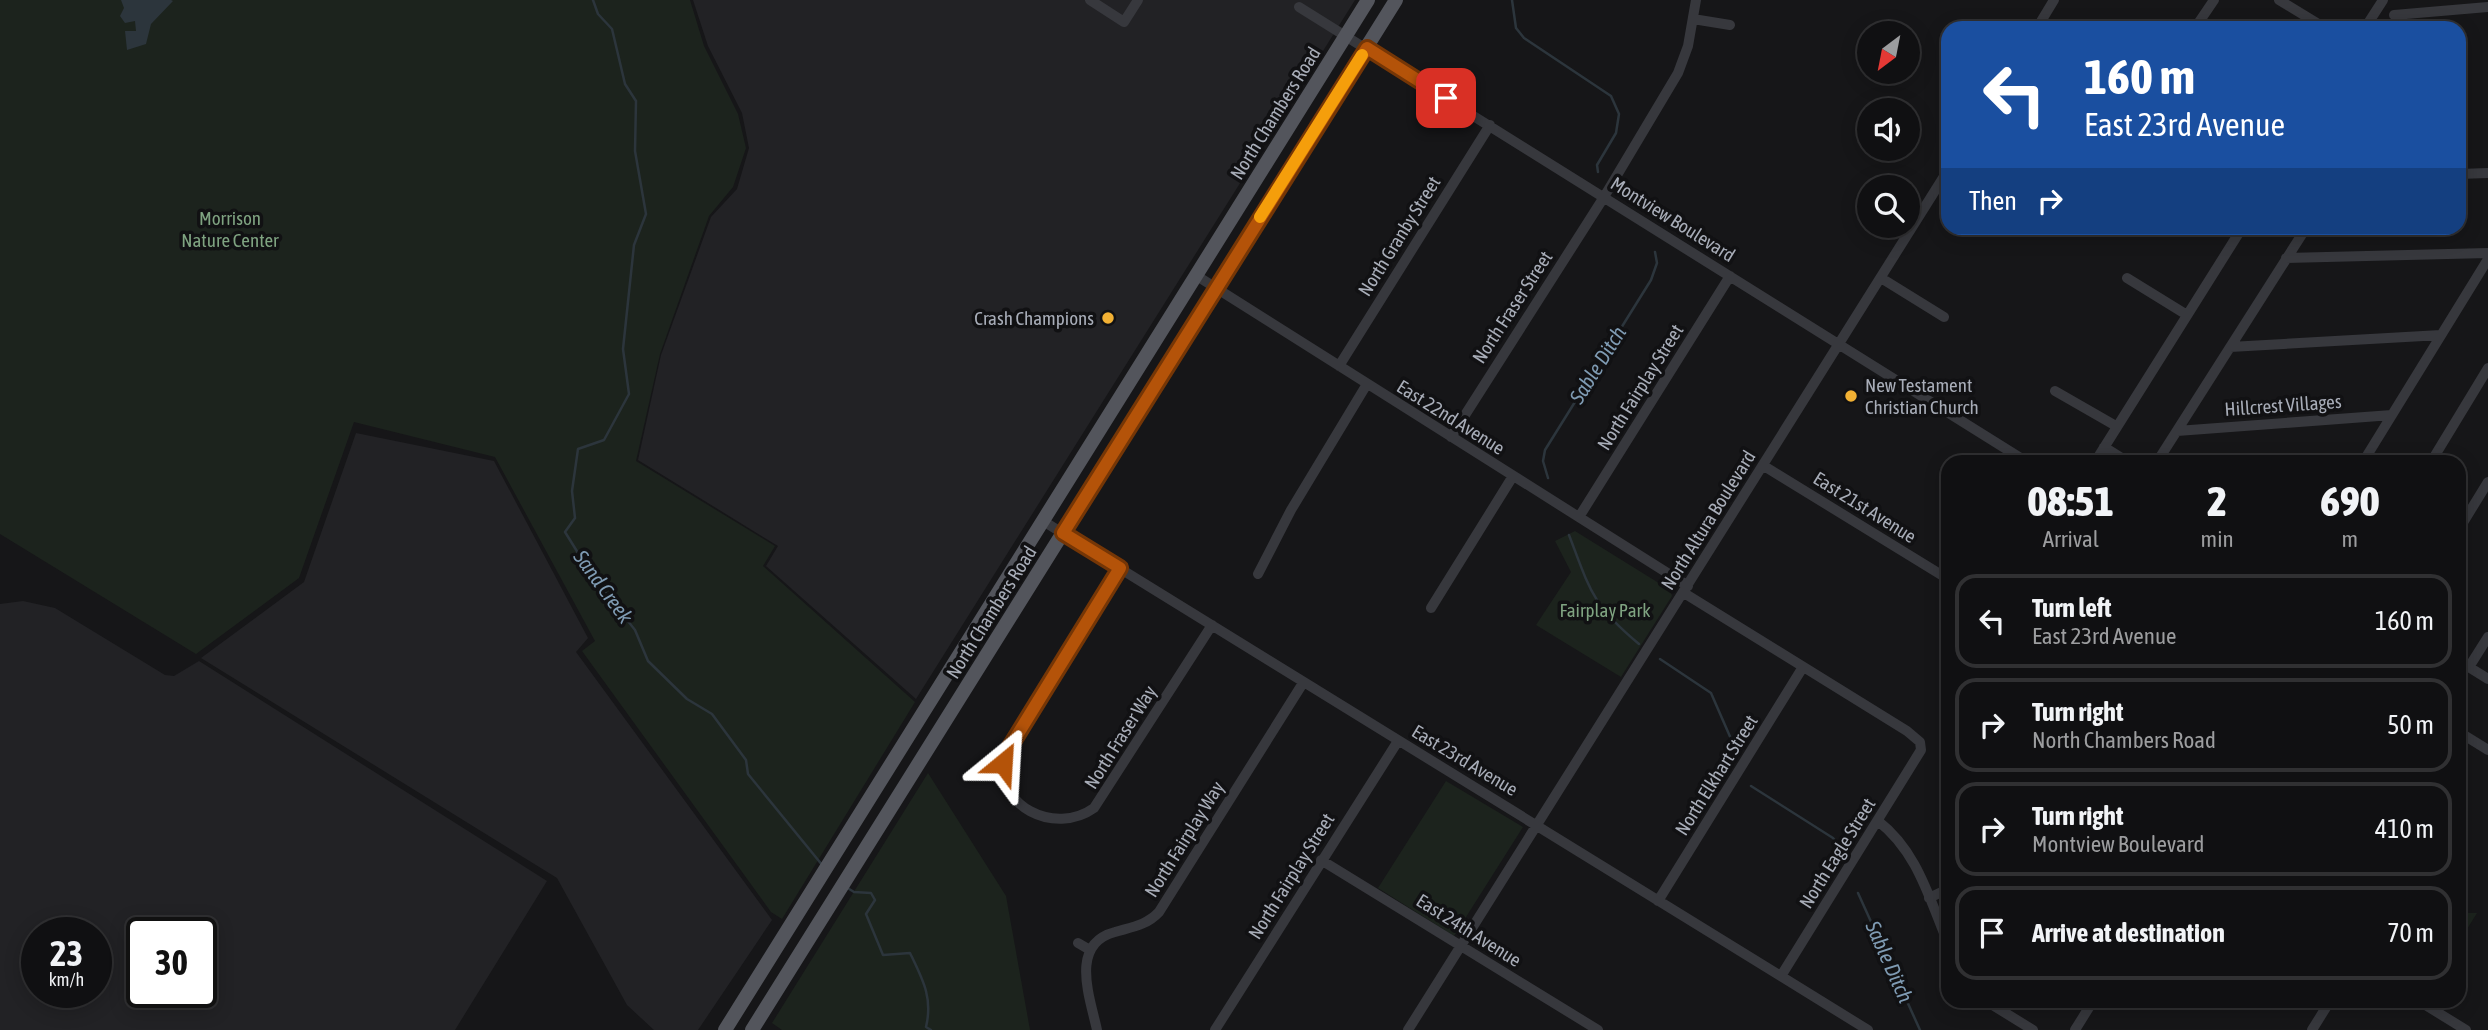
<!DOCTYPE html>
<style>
:root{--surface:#101012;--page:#1e1e20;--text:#f1f3f6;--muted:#9c9d9f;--line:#303032}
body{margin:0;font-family:"Asap Condensed",sans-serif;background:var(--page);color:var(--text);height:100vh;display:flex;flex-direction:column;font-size:26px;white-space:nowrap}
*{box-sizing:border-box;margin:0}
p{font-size:23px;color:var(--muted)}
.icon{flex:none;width:38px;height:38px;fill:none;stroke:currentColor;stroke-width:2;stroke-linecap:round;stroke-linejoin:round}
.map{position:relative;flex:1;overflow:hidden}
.drawer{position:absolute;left:1941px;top:455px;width:525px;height:553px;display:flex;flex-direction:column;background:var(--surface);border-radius:21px;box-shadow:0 4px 18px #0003,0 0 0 2px var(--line)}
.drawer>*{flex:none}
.banner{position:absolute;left:1941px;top:21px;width:525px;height:214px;border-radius:21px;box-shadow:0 4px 18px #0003,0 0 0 2px var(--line);background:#1a4fa0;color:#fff;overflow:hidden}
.needle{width:46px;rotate:212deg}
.buttons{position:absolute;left:1857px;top:21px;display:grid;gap:14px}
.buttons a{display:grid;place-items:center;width:63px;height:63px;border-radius:50%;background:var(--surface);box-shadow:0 4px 18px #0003,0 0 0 2px var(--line);font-size:35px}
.speed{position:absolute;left:21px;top:917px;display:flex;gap:14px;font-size:35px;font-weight:700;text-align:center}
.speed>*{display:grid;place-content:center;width:91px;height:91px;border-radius:50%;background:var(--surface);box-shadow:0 4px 18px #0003,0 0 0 2px var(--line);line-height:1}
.speed small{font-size:18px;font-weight:400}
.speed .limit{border:4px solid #111;border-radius:10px;background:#fff;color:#111}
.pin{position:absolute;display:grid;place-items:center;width:60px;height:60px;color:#fff;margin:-30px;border-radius:14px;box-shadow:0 4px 10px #0006}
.me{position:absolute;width:77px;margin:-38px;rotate:27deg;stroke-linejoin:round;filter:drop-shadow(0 0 5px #0008)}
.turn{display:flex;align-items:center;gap:24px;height:147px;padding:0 28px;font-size:32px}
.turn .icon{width:91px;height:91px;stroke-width:2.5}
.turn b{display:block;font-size:49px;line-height:60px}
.then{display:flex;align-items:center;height:66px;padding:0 28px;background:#0003;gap:14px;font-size:26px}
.eta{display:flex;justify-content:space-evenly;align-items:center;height:119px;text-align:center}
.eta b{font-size:42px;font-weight:800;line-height:49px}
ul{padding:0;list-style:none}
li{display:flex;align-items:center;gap:21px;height:94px;margin:0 14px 10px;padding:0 14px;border:4px solid var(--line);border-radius:21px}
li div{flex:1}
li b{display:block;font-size:26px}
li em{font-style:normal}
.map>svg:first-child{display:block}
.built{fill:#222225;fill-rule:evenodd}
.green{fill:#1c231d}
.water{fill:#2c353c}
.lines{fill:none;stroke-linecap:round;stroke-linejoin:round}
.stream{stroke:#2c353c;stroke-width:2.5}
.minor{stroke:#37383d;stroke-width:10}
.major{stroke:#53555c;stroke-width:14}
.route-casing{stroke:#753606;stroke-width:18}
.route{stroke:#b45309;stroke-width:12}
.slow{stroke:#f59e0b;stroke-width:12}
.poi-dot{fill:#f2b134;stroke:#111113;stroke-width:2.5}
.labels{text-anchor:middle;stroke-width:7;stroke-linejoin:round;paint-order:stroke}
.street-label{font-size:19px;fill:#a8adb8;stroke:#111113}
.park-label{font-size:19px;fill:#7fa381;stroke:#111113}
.poi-label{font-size:19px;fill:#a8adb8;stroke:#111113;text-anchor:end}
.water-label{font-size:21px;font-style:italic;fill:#7f9bb3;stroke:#111113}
</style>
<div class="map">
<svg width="2488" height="1030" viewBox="0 0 2488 1030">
<rect width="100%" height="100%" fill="#161618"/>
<path class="built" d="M693 0H1355L916 699 766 566 778 546 638 460 661 355 711 217 737 189 749 148 742 113 708 46Z
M356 433 494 461 588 638 576 652 772 920 698 1030H654L627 1005 557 878 201 658 304 582Z
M23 601 55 608 165 675 174 676 199 661 547 881 455 1030H0V604ZM37 933H96V992H37ZM142 933H201V992H142Z"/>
<path class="green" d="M0 0H690L704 46 738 114 746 148 733 187 709 216 660 354 636 461 775 546 763 566 915 702 782 919 771 912 582 651 595 641 495 457 354 422 299 578 196 654 0 534Z
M1575 531 1670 590 1672 596 1621 677 1536 625 1571 572 1555 541Z
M928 773 1006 896 1030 1030H782L772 1023Z
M1446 781 1523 827 1454 936 1378 888Z
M2459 913H2477L2459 942Z"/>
<path class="water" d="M121 0H171L173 1 151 24 146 44 127 50 125 31H136L135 21 125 23 120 16 124 8Z"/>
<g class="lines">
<path class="stream" d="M593 0 598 14 612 29 625 84 636 101 635 151 646 214 634 245 623 349 629 394 604 440 578 449 572 491 575 518 565 532 593 577 635 630 648 661 687 699 712 714 746 760 748 774 823 866
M1512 0 1516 28 1524 38 1611 96 1619 114 1616 133 1597 165 1598 172
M1548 478 1543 461 1545 450 1651 280 1657 263 1655 252
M1569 535C1590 590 1592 605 1639 644
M1660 659 1711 693 1735 748
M1751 786 1833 838 1843 850
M846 887 854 892 871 893 875 900 866 914 883 955 910 953C923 980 933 998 926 1027L931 1030
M1858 893 1920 1030"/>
<path class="minor" d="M1090 0 1124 22 1138 0
M2279 0 2325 28
M1299 7 2027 462
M2394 15 2488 7
M1693 19 1730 25
M2037 28 2054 0
M2195 28 2214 0
M2365 28 2383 0
M2459 174 2488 173
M2286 258 2488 253
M1197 276 1688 586
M1881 278 1944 317
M2127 278 2187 315
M2230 347 2441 335
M1339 366 1490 125
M2055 391 2116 426
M2177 431 2392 415
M1451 437 1604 197 1678 73 1688 46 1696 0
M2104 447 2128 462
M2095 462 2242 228
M2157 462 2306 228
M2363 462 2488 259
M2431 462 2488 368
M1764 466 1948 579
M1579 517 1730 276
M1043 521 1868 1030
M2459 529 2488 482
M1120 568 1005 756C993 806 1055 836 1094 808L1212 625
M1258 574 1291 510 1367 384
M1684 593 1907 731 1920 742 1921 750 1781 976
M1431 608 1513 476
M2459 661 2488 679
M2469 667 2488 637
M2459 732 2488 750
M1878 821C1917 851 1929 898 1948 943
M1321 860 1598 1030
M1929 898 1948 889
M1658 901 1803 667
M1078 943 1090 950
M1986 1001 2033 1030
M2419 1001 2466 1030
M1097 1030C1090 997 1069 944 1115 932 1132 927 1147 925 1159 912L1303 683
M1215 1030 1398 741
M1408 1030 1948 170
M2075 1030 2093 1001
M2312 1030 2330 1001"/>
<path class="major" d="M725 1030 1368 0
M752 1030 1396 0"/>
</g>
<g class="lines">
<defs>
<path id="route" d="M1003 763 1008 750 1120 568 1063 533 1367 48 1446 98"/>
</defs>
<use href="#route" class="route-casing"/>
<use href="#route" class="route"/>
<path class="slow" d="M1260 217 1362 55"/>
</g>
<g class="poi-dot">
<circle cx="1108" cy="318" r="7"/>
<circle cx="1851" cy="396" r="7"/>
</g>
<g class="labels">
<g class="street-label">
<text transform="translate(1275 113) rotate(-58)" y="7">North Chambers Road</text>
<text transform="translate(1673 219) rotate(32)" y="7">Montview Boulevard</text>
<text transform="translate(1399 236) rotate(-58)" y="7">North Granby Street</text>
<text transform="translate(1512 307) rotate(-57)" y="7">North Fraser Street</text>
<text transform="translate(1640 387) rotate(-58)" y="7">North Fairplay Street</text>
<text transform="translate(2283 405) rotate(-4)" y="7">Hillcrest Villages</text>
<text transform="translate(1451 417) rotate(32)" y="7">East 22nd Avenue</text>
<text transform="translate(1865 507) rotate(32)" y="7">East 21st Avenue</text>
<text transform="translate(1708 520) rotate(-58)" y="7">North Altura Boulevard</text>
<text transform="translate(991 612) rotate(-58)" y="7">North Chambers Road</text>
<text transform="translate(1120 737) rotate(-58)" y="7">North Fraser Way</text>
<text transform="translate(1465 760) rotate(31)" y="7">East 23rd Avenue</text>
<text transform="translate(1716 775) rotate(-58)" y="7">North Elkhart Street</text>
<text transform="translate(1184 839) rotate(-58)" y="7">North Fairplay Way</text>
<text transform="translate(1837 853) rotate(-58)" y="7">North Eagle Street</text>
<text transform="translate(1291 876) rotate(-58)" y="7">North Fairplay Street</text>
<text transform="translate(1469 930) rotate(32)" y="7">East 24th Avenue</text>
</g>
<g class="park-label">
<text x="230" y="225">Morrison<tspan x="230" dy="22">Nature Center</tspan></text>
<text x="1605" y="617">Fairplay Park</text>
</g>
<g class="poi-label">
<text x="1094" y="325">Crash Champions</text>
<text x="1865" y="392" text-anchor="start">New Testament<tspan x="1865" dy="22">Christian Church</tspan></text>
</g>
<g class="water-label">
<text transform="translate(1598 365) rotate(-58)" y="7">Sable Ditch</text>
<text transform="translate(603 587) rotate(54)" y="7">Sand Creek</text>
<text transform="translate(1889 962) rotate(66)" y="7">Sable Ditch</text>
</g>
</g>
</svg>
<div class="buttons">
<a><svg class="needle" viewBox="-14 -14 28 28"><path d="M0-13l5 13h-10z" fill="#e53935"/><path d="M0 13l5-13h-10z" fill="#9c9d9f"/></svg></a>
<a><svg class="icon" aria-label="sound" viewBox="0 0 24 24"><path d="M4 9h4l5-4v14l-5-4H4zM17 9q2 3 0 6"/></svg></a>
<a><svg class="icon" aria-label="search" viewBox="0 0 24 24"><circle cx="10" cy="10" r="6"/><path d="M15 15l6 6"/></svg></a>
</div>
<div class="speed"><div>23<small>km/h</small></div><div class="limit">30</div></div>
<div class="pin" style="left:1446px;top:98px;background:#d93025"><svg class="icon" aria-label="arrive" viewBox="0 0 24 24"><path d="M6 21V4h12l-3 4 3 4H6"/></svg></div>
<svg class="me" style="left:1003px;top:763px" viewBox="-20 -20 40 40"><path d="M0-17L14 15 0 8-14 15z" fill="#b45309" stroke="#fff" stroke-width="4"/></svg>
<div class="banner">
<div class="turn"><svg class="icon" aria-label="left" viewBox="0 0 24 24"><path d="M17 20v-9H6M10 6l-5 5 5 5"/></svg><div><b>160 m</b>East 23rd Avenue</div></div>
<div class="then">Then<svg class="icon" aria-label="right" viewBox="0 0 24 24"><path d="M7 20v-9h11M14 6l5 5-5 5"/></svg></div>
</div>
<section class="drawer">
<div class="eta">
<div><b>08:51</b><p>Arrival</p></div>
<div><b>2</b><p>min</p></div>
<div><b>690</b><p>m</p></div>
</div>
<ul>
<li><svg class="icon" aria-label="left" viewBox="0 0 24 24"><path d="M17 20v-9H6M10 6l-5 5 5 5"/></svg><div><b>Turn left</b><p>East 23rd Avenue</p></div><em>160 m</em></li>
<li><svg class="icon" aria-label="right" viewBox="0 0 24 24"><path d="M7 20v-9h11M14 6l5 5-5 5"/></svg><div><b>Turn right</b><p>North Chambers Road</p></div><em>50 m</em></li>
<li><svg class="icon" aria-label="right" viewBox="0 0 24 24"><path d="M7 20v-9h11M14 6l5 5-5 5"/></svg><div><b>Turn right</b><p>Montview Boulevard</p></div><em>410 m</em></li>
<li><svg class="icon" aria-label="arrive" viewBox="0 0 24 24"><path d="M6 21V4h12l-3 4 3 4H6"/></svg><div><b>Arrive at destination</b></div><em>70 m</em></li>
</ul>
</section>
</div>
